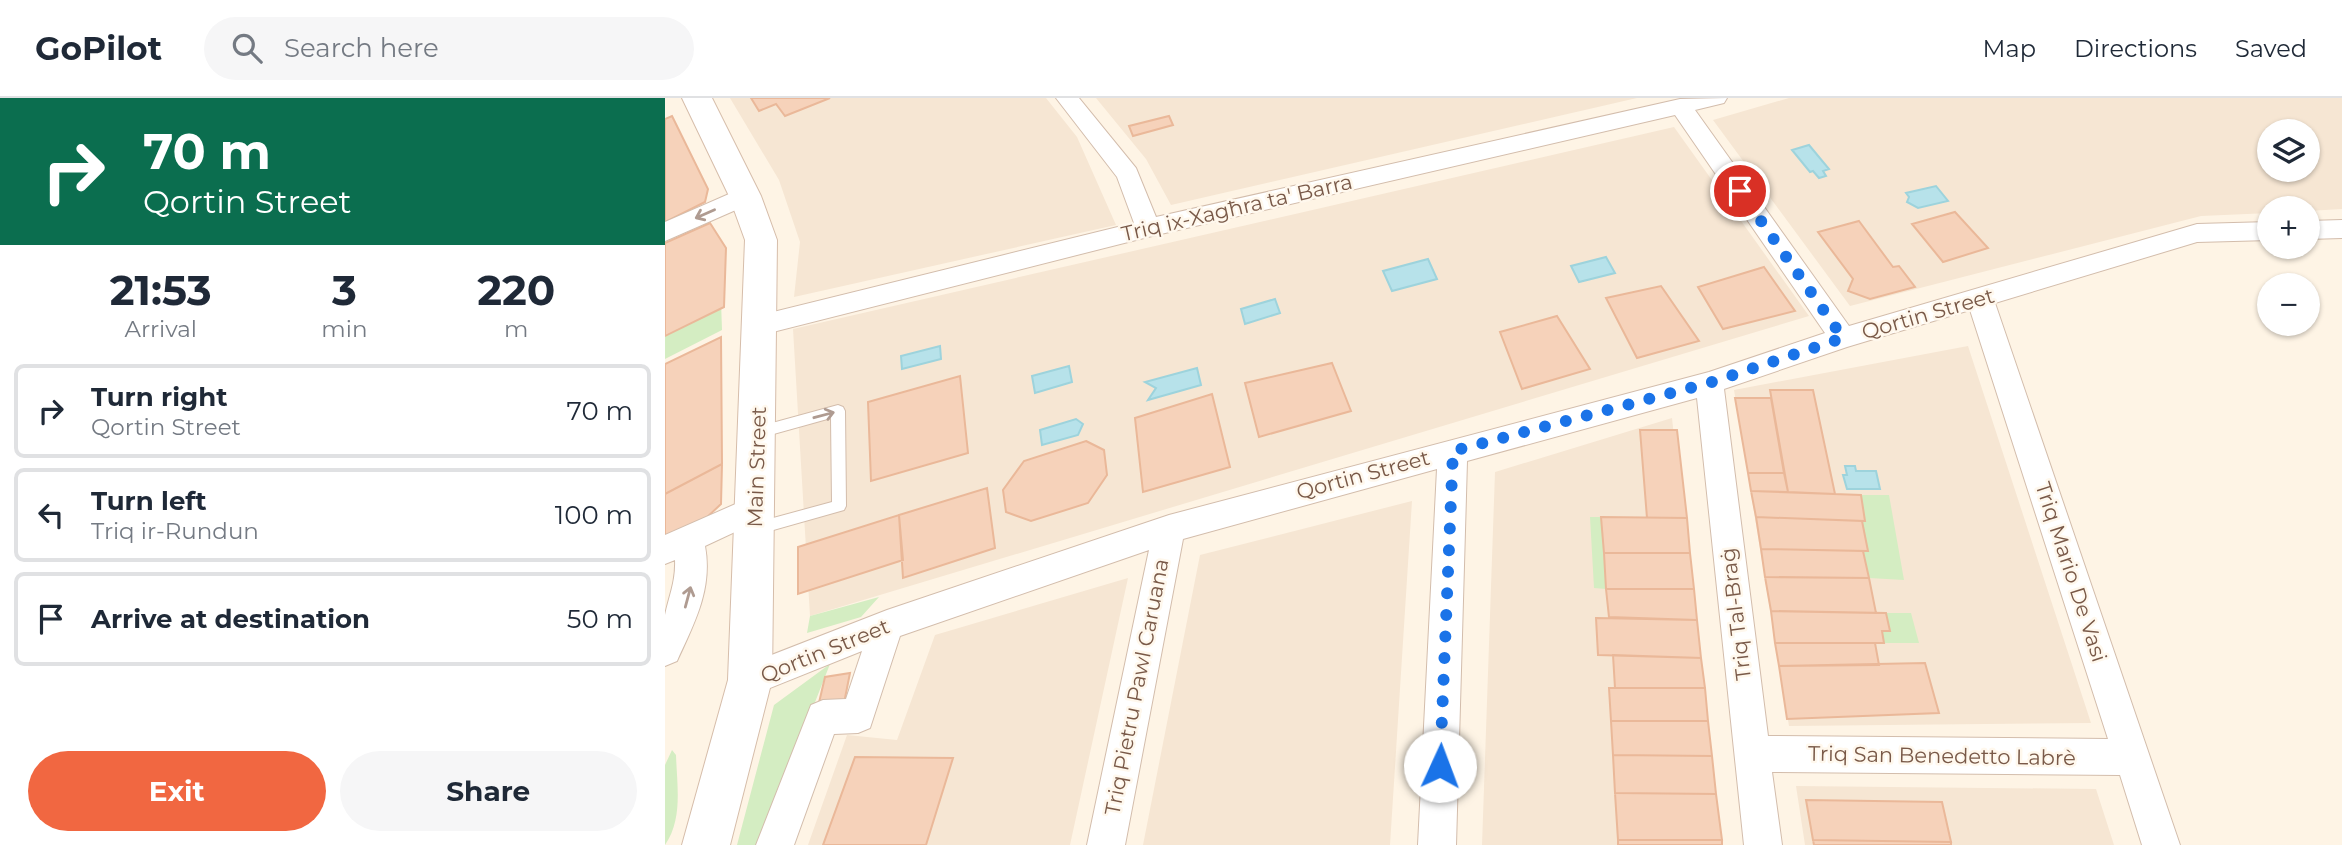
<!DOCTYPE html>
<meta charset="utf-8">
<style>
:root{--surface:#fff;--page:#f6f6f7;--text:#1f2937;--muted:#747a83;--line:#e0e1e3;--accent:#f16741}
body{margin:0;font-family:Montserrat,sans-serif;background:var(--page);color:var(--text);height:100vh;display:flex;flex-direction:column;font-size:26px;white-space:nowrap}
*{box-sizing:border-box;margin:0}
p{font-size:23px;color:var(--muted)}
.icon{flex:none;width:38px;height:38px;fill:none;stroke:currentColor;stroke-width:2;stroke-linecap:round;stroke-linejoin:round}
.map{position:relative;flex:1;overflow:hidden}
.side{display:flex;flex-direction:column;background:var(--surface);width:665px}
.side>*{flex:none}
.hud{background:#0b6e4f;color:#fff;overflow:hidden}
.buttons{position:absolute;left:1592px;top:21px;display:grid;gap:14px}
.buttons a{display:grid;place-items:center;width:63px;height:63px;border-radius:50%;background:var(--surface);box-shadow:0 2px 5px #0004;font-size:35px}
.pin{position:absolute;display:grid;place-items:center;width:60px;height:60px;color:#fff;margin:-30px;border:4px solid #fff;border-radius:50%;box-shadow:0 2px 7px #0007}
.me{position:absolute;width:77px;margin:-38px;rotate:2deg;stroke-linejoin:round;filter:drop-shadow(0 0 5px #0008)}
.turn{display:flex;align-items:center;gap:24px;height:147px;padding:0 28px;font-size:32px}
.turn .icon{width:91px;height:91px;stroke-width:2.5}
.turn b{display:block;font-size:49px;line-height:60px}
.eta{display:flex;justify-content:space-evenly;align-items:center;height:119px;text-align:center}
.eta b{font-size:42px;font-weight:700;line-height:49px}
.cta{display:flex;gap:14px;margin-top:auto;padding:14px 28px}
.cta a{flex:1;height:80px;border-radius:42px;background:var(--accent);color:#fff;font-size:28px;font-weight:700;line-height:80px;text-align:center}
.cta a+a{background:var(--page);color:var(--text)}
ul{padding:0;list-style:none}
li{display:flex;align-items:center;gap:21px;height:94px;margin:0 14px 10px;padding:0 14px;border:4px solid var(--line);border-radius:10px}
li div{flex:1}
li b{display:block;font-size:26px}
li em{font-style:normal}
header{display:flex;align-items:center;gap:42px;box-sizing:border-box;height:98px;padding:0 35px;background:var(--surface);border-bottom:2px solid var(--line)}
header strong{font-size:33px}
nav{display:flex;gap:38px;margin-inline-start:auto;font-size:24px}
.search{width:490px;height:63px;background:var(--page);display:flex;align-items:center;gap:18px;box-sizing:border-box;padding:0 24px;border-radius:38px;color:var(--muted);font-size:26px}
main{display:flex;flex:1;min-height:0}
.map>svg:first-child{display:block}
.residential{fill:#f6e6d3;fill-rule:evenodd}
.green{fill:#d4edc2}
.water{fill:#b7e2ea;stroke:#9dd3dc;stroke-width:2}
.building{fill:#f6d2ba;stroke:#eab899;stroke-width:2}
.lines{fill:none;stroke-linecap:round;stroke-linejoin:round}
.lane-casing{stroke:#d3bdac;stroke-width:2}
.street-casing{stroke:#d3bdac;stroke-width:2}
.secondary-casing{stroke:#d6bdaa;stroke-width:2}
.lane{fill:#fff;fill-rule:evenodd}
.street{fill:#fff;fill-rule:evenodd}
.secondary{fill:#fff;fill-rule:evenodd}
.oneway{stroke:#af9b91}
.route{stroke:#1a73e8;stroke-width:12;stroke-dasharray:0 21.6}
.labels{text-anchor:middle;stroke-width:5;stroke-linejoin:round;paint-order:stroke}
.street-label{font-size:21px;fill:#795948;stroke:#fff8ed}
</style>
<header>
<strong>GoPilot</strong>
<div class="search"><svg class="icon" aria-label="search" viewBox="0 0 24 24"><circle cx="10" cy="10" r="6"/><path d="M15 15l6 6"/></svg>Search here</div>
<nav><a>Map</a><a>Directions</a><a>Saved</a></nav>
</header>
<main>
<section class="side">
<div class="hud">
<div class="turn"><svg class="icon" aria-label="right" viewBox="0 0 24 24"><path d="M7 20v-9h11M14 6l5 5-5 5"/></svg><div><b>70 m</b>Qortin Street</div></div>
</div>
<div class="eta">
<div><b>21:53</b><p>Arrival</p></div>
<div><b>3</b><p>min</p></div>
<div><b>220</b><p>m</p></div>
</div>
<ul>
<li><svg class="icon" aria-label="right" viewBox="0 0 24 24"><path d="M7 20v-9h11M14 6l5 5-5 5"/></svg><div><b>Turn right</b><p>Qortin Street</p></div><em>70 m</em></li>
<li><svg class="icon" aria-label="left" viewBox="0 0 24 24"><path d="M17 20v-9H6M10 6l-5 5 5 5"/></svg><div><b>Turn left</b><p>Triq ir-Rundun</p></div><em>100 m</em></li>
<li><svg class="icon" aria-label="arrive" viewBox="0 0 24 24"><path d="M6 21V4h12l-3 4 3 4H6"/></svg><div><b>Arrive at destination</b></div><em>50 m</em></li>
</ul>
<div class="cta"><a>Exit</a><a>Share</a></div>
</section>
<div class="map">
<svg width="1677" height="747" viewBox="0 0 1677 747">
<rect width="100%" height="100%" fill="#fef4e5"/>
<path class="residential" d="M65 0H381L412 39 451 127 129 199 135 144 114 82Z
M431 0H972L506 107 481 61Z
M1124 0H1677V111L1643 113V110H1605V115L1536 118 1185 208 1048 22ZM1605 33H1643V72H1605Z
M1009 29 1144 218 145 518 128 231Z
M1303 248 1426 625 1124 628 1069 292Z
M1007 320 1053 747H817L830 374Z
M747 403 725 747H478L535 457Z
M463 480 405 747H143L182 637 232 642 270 537Z
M1131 688 1431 691 1449 747H1140Z"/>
<path class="green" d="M56 203 57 232 0 261V230Z
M1196 397H1224L1239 482 1204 480 1198 453H1203L1197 423 1200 422Z
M925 419H936L941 491 929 490Z
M214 499 196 519 142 535 145 518Z
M1221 515H1246L1254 545H1219L1217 533H1225Z
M165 566 94 747H72L109 607Z
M7 652 11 657C12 688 18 721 0 747V667Z"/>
<path class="water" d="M1144 47 1164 71 1158 73 1161 78 1154 80 1148 73 1145 74 1127 52Z
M1271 88 1283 103 1253 110 1242 104 1244 99 1241 95Z
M941 159 950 175 914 184 906 168Z
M763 161 772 181 727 193 718 173Z
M610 201 615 215 580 226 576 211Z
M275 248 276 261 237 271 236 258Z
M404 268 407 284 370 295 367 278Z
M532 270 536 287 483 302 491 290 480 284Z
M411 321 418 326 413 337 377 347 375 332Z
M1180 368H1190L1191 373H1211L1215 391H1182L1178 377H1182Z"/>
<path class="building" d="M86 0H165L120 18 111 6 94 13Z
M7 18 43 91 40 104 0 124V21Z
M504 18 508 27 468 38 464 28Z
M1290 114 1323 150 1278 164 1247 126Z
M1194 123 1228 169 1234 168 1250 189 1205 201 1183 193 1188 181 1153 134Z
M45 125 61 150 59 209 0 238V145Z
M1099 169 1130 213 1058 231 1033 189Z
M996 188 1034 243 972 260 941 200Z
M892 218 925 271 857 291 835 234Z
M56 239 57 366 0 396V266Z
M667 265 686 313 594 339 580 285Z
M295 278 303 355 206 383 203 304Z
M1105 292H1148L1170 396 1123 394Z
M547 296 565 369 478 394 470 320Z
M1070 300H1106L1119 375H1083Z
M975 332H1012L1022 420H982Z
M421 343 439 352 442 377 423 405 366 423 341 414 338 392 359 363Z
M57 366 56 406 38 423 0 440V396Z
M1083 375H1119L1123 394 1086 393Z
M322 390 330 450 238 480 234 417Z
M1086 393 1196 397 1200 423 1091 419Z
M234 417 238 462 133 496V449Z
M936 419 1022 420 1025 455H939Z
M1091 419 1197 423 1203 453 1096 451Z
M1096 451 1198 453 1204 480 1100 479Z
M939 455H1025L1029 491H941Z
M1100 479 1204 480 1211 515 1106 513Z
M941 491H1029L1032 522 944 519Z
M1106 513 1221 515 1225 533H1217L1219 545H1110Z
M931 520 1032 522 1036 560 933 557Z
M1110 545H1210L1214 567 1114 568Z
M948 557 1036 560 1040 590H950Z
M1260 565 1274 615 1122 621 1114 568Z
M185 575 179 605 153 609 160 579Z
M944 590H1040L1043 623H946Z
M946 623H1043L1047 658 948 657Z
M948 657 1047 658 1051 696 950 695Z
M190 659 288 660 261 747H158Z
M950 695 1051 696 1057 742H953Z
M1141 702 1277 704 1286 744 1148 742Z
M953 742H1057V747H953Z
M1148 742 1286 744V747H1149Z"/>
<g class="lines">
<defs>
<path id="lane" d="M173 307 178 309 180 313 181 408 179 412 91 437 86 436 84 431 86 426 167 404 166 320 94 340 89 338 87 334 89 330Z"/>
<path id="street" d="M391 0H414L471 70 491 119 1015 1 1062 0 1059 5 1030 12 1184 228 1532 126 1605 124V142L1532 144 1330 205 1515 747H1477L1455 677 1107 674 1117 747H1079L1032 300 802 363 791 747H753L772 371 518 441 460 747H422L484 452 235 538 205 630 193 635 169 636 129 747H91L146 607 158 602 181 601 197 553 85 598 73 594 68 582 73 570 222 512 504 417 1044 274 1160 235 1010 17 483 139 96 237 86 234 83 227 86 220 96 217 469 125 452 79ZM1305 212 1443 641 1103 638 1059 291 1182 249Z
M80 89 89 92 92 98 89 104 0 143V124Z
M1677 122V140L1643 141V123Z
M91 397 102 401 106 410 102 419 40 448C48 491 29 526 12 563L0 568C0 552 0 533 0 517 4 498 11 483 10 462L0 466V437Z"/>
<path id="secondary" d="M17 0H47L96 98 112 142 107 582 65 747H17L63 582 80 142 64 98Z"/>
</defs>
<use href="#lane" class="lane-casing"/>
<use href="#street" class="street-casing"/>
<use href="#secondary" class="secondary-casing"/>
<use href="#lane" class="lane"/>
<use href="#street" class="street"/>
<use href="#secondary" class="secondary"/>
</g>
<defs><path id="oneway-shaft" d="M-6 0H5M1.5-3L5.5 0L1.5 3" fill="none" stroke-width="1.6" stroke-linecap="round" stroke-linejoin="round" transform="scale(1.75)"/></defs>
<g class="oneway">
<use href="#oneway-shaft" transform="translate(40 116) rotate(156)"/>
<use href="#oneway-shaft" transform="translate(159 317) rotate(-15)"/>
<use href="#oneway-shaft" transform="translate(23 499) rotate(-75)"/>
</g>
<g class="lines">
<path class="route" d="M775 668 788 353 1044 285 1178 240 1075 93"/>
</g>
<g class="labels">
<g class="street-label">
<text transform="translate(572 110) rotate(-13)" y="7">Triq ix-Xagħra ta' Barra</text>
<text transform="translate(1263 216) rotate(-16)" y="7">Qortin Street</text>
<text transform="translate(92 369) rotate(-88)" y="7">Main Street</text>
<text transform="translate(698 377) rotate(-15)" y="7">Qortin Street</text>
<text transform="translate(1406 474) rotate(72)" y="7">Triq Mario De Vasi</text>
<text transform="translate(1071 516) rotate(-97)" y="7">Triq Tal-Braġ</text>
<text transform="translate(160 553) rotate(-22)" y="7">Qortin Street</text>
<text transform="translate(472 589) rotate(-79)" y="7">Triq Pietru Pawl Caruana</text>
<text transform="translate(1277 658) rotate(1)" y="7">Triq San Benedetto Labrè</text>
</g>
</g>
</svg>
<div class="buttons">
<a><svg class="icon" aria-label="layers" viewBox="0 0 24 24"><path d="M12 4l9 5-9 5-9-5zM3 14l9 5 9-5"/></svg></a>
<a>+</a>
<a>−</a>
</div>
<div class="pin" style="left:1075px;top:93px;background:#d93025"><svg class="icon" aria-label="arrive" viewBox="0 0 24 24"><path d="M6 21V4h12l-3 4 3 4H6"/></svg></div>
<svg class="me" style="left:775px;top:668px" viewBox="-20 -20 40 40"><circle r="19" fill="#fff"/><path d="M0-13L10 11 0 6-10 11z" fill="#1a73e8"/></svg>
</div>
</main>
